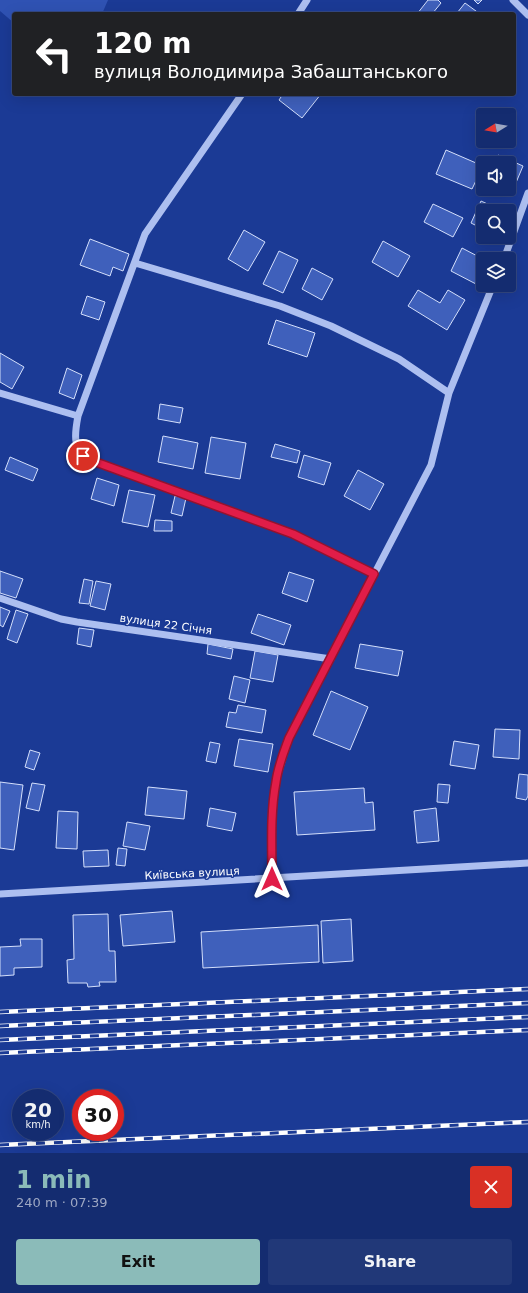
<!DOCTYPE html>
<meta charset="utf-8">
<style>
:root{--surface:#142c70;--page:#213878;--text:#f1f3f6;--muted:#9da7c3;--line:#334883;--accent:#8bbbb9}
body{margin:0;font-family:"DejaVu Sans",sans-serif;background:var(--page);color:var(--text);height:100vh;display:flex;flex-direction:column;font-size:15px;white-space:nowrap}
*{box-sizing:border-box;margin:0}
p{font-size:13px;color:var(--muted)}
.icon{flex:none;width:22px;height:22px;fill:none;stroke:currentColor;stroke-width:2;stroke-linecap:round;stroke-linejoin:round}
.map{position:relative;height:1153px;overflow:hidden}
.panel{display:flex;flex-direction:column;background:var(--surface);flex:1}
.panel>*{flex:none}
.hud{position:absolute;left:12px;top:12px;width:504px;height:84px;border-radius:4px;box-shadow:0 4px 16px #0002,0 0 0 1px var(--line);background:#202124;color:#fff;overflow:hidden}
.needle{width:26px;rotate:259deg}
.buttons{position:absolute;left:476px;top:108px;display:grid;gap:8px}
.buttons a{display:grid;place-items:center;width:40px;height:40px;border-radius:4px;background:var(--surface);box-shadow:0 4px 16px #0002,0 0 0 1px var(--line);font-size:20px}
.speed{position:absolute;left:12px;top:1089px;display:flex;gap:8px;font-size:20px;font-weight:700;text-align:center}
.speed>*{display:grid;place-content:center;width:52px;height:52px;border-radius:50%;background:var(--surface);box-shadow:0 4px 16px #0002,0 0 0 1px var(--line);line-height:1}
.speed small{font-size:10px;font-weight:400}
.speed .limit{border:6px solid #d22;background:#fff;color:#111}
.pin{position:absolute;display:grid;place-items:center;width:34px;height:34px;color:#fff;margin:-17px;border:2px solid #fff;border-radius:50%;box-shadow:0 1px 4px #0007}
.me{position:absolute;width:44px;margin:-22px;rotate:0deg;stroke-linejoin:round;filter:drop-shadow(0 0 3px #0008)}
.turn{display:flex;align-items:center;gap:14px;height:84px;padding:0 16px;font-size:18px}
.turn .icon{width:52px;height:52px;stroke-width:2.5}
.turn b{display:block;font-size:28px;line-height:34px}
.round{display:grid;place-items:center;flex:none;width:42px;height:42px;border-radius:4px;background:var(--page)}
.summary{display:flex;align-items:center;justify-content:space-between;height:68px;padding:0 16px}
h1{font-size:24px;font-weight:700;line-height:30px;color:var(--accent)}
.cta{display:flex;gap:8px;margin-top:auto;padding:8px 16px}
.cta a{flex:1;height:46px;border-radius:4px;background:var(--accent);color:#111;font-size:16px;font-weight:700;line-height:46px;text-align:center}
.cta a+a{background:var(--page);color:var(--text)}
.map>svg:first-child{display:block}
.green{fill:#2f52b3}
.building{fill:#3f60bb;stroke:#d4dffb}
.lines{fill:none;stroke-linecap:round;stroke-linejoin:round}
.minor{stroke:#adbff0;stroke-width:7}
.rail-casing{stroke:#fff;stroke-width:4.5}
.rail{stroke:#1b3a95;stroke-width:3;stroke-dasharray:9;stroke-linecap:butt}
.route-casing{stroke:#92132f;stroke-width:10}
.route{stroke:#e11d48;stroke-width:7}
.labels{text-anchor:middle;stroke-width:3;stroke-linejoin:round;paint-order:stroke}
.street-label{font-size:11px;fill:#fff;stroke:#1b3a95}
</style>
<div class="map">
<svg width="528" height="1153" viewBox="0 0 528 1153">
<rect width="100%" height="100%" fill="#1b3a95"/>
<path class="green" d="M0 0H108L102 14H14V23L0 11Z"/>
<path class="building" d="M428 0H438L441 3 432 14H417Z
M474 0H482L478 4Z
M465 3 480 14H458L457 13Z
M283 94H321L302 118 279 100Z
M446 150 483 166 472 189 436 174Z
M498 155 523 166 515 185 509 182V163H495Z
M481 201 503 211H483V229L471 223Z
M433 204 463 218 453 237 424 222Z
M244 230 265 242 248 271 228 259Z
M90 239 129 254 123 271 113 267 110 276 80 265Z
M383 241 410 256 398 277 372 262Z
M462 248 483 259V271L476 284 451 271Z
M279 251 298 260 283 293 263 284Z
M312 268 333 279 322 300 302 289Z
M418 290 440 303 448 290 465 300 447 330 408 306Z
M87 296 105 302 99 320 81 314Z
M276 320 315 333 307 357 268 344Z
M0 353 24 367 12 389 0 382Z
M67 368 82 375 74 399 59 393Z
M160 404 183 408 180 423 158 419Z
M163 436 198 443 193 469 158 462Z
M211 437 246 443 240 479 205 473Z
M275 444 300 451 297 463 271 457Z
M304 455 331 463 324 485 298 477Z
M10 457 38 469 33 481 5 470Z
M358 470 384 484 370 510 344 496Z
M97 478 119 485 114 506 91 499Z
M129 490 155 495 148 527 122 522Z
M175 496 186 498 182 516 171 513Z
M155 520 172 521V531H154Z
M0 571 23 579 16 598 0 593Z
M289 572 314 580 307 602 282 593Z
M84 579 93 581 89 604 79 603Z
M96 581 111 584 105 610 90 606Z
M0 607 10 611 3 627 0 625Z
M16 610 28 614 17 643 7 639Z
M258 614 291 625 284 645 251 633Z
M79 628 94 630 91 647 77 644Z
M208 644 233 649 231 659 207 654Z
M360 644 403 651 398 676 355 668Z
M255 651 278 655 273 682 250 678Z
M234 676 250 680 245 703 229 699Z
M331 691 368 707 350 750 313 735Z
M238 705 266 710 262 733 226 727 229 712 236 713Z
M495 729 520 730 519 759 493 757Z
M239 739 273 744 268 772 234 766Z
M454 741 479 745 475 769 450 765Z
M210 742 220 744 216 763 206 761Z
M30 750 40 753 34 770 25 767Z
M519 774 528 775V796L526 800 516 798Z
M0 782 23 785 14 850 0 848Z
M32 783 45 785 39 811 26 808Z
M438 784 450 785 448 803 437 802Z
M148 787 187 791 184 819 145 815Z
M364 788 365 803 373 802 375 830 297 835 294 792Z
M210 808 236 813 232 831 207 826Z
M436 808 439 841 417 843 414 811Z
M58 811 78 812 77 849 56 848Z
M127 822 150 826 145 850 123 846Z
M118 848 127 849 125 866 116 865Z
M108 850 109 866 84 867 83 851Z
M172 911 175 942 123 946 120 915Z
M108 914 109 951H115L116 982H99L100 986 88 987 87 983H68L67 960 74 959 73 915Z
M351 919 353 961 323 963 321 921Z
M318 925 319 962 203 968 201 932Z
M20 939H42V967L14 968V975L0 976V947L21 946Z"/>
<g class="lines">
<path class="minor" d="M513 0 528 15
M298 14 307 0
M242 94 145 234 78 416C74 437 72 449 93 461L293 534 374 574
M504 259 528 193
M135 263 280 306 331 326 399 359 449 393
M0 393 78 416
M0 598 61 619 77 622 331 659
M272 879V814L276 781 289 738 431 465 449 393 493 285
M0 894 528 863"/>
<defs>
<path id="rail" d="M0 1012 528 989
M0 1026 528 1003
M0 1040 528 1017
M0 1053 528 1030
M0 1145 528 1122"/>
</defs>
<use href="#rail" class="rail-casing"/>
<use href="#rail" class="rail"/>
</g>
<g class="lines">
<defs>
<path id="route" d="M83 456 93 461 293 534 374 574 289 738C284 752 278 766 276 782 270 814 272 847 272 879"/>
</defs>
<use href="#route" class="route-casing"/>
<use href="#route" class="route"/>
</g>
<g class="labels">
<g class="street-label">
<text transform="translate(166 624) rotate(8)" y="4">вулиця 22 Січня</text>
<text transform="translate(192 873) rotate(-3)" y="4">Київська вулиця</text>
</g>
</g>
</svg>
<div class="buttons">
<a><svg class="needle" viewBox="-14 -14 28 28"><path d="M0-13l5 13h-10z" fill="#e53935"/><path d="M0 13l5-13h-10z" fill="#9da7c3"/></svg></a>
<a><svg class="icon" aria-label="sound" viewBox="0 0 24 24"><path d="M4 9h4l5-4v14l-5-4H4zM17 9q2 3 0 6"/></svg></a>
<a><svg class="icon" aria-label="search" viewBox="0 0 24 24"><circle cx="10" cy="10" r="6"/><path d="M15 15l6 6"/></svg></a>
<a><svg class="icon" aria-label="layers" viewBox="0 0 24 24"><path d="M12 4l9 5-9 5-9-5zM3 14l9 5 9-5"/></svg></a>
</div>
<div class="speed"><div>20<small>km/h</small></div><div class="limit">30</div></div>
<div class="pin" style="left:83px;top:456px;background:#d93025"><svg class="icon" aria-label="arrive" viewBox="0 0 24 24"><path d="M6 21V4h12l-3 4 3 4H6"/></svg></div>
<svg class="me" style="left:272px;top:879px" viewBox="-20 -20 40 40"><path d="M0-17L14 15 0 8-14 15z" fill="#e11d48" stroke="#fff" stroke-width="4"/></svg>
<div class="hud">
<div class="turn"><svg class="icon" aria-label="left" viewBox="0 0 24 24"><path d="M17 20v-9H6M10 6l-5 5 5 5"/></svg><div><b>120 m</b>вулиця Володимира Забаштанського</div></div>
</div>
</div>
<section class="panel">
<div class="summary"><div><h1>1 min</h1><p>240 m · 07:39</p></div><a class="round" style="background:#d93025;color:#fff"><svg class="icon" aria-label="close" viewBox="0 0 24 24"><path d="M6 6l12 12M18 6L6 18"/></svg></a></div>
<div class="cta"><a>Exit</a><a>Share</a></div>
</section>
